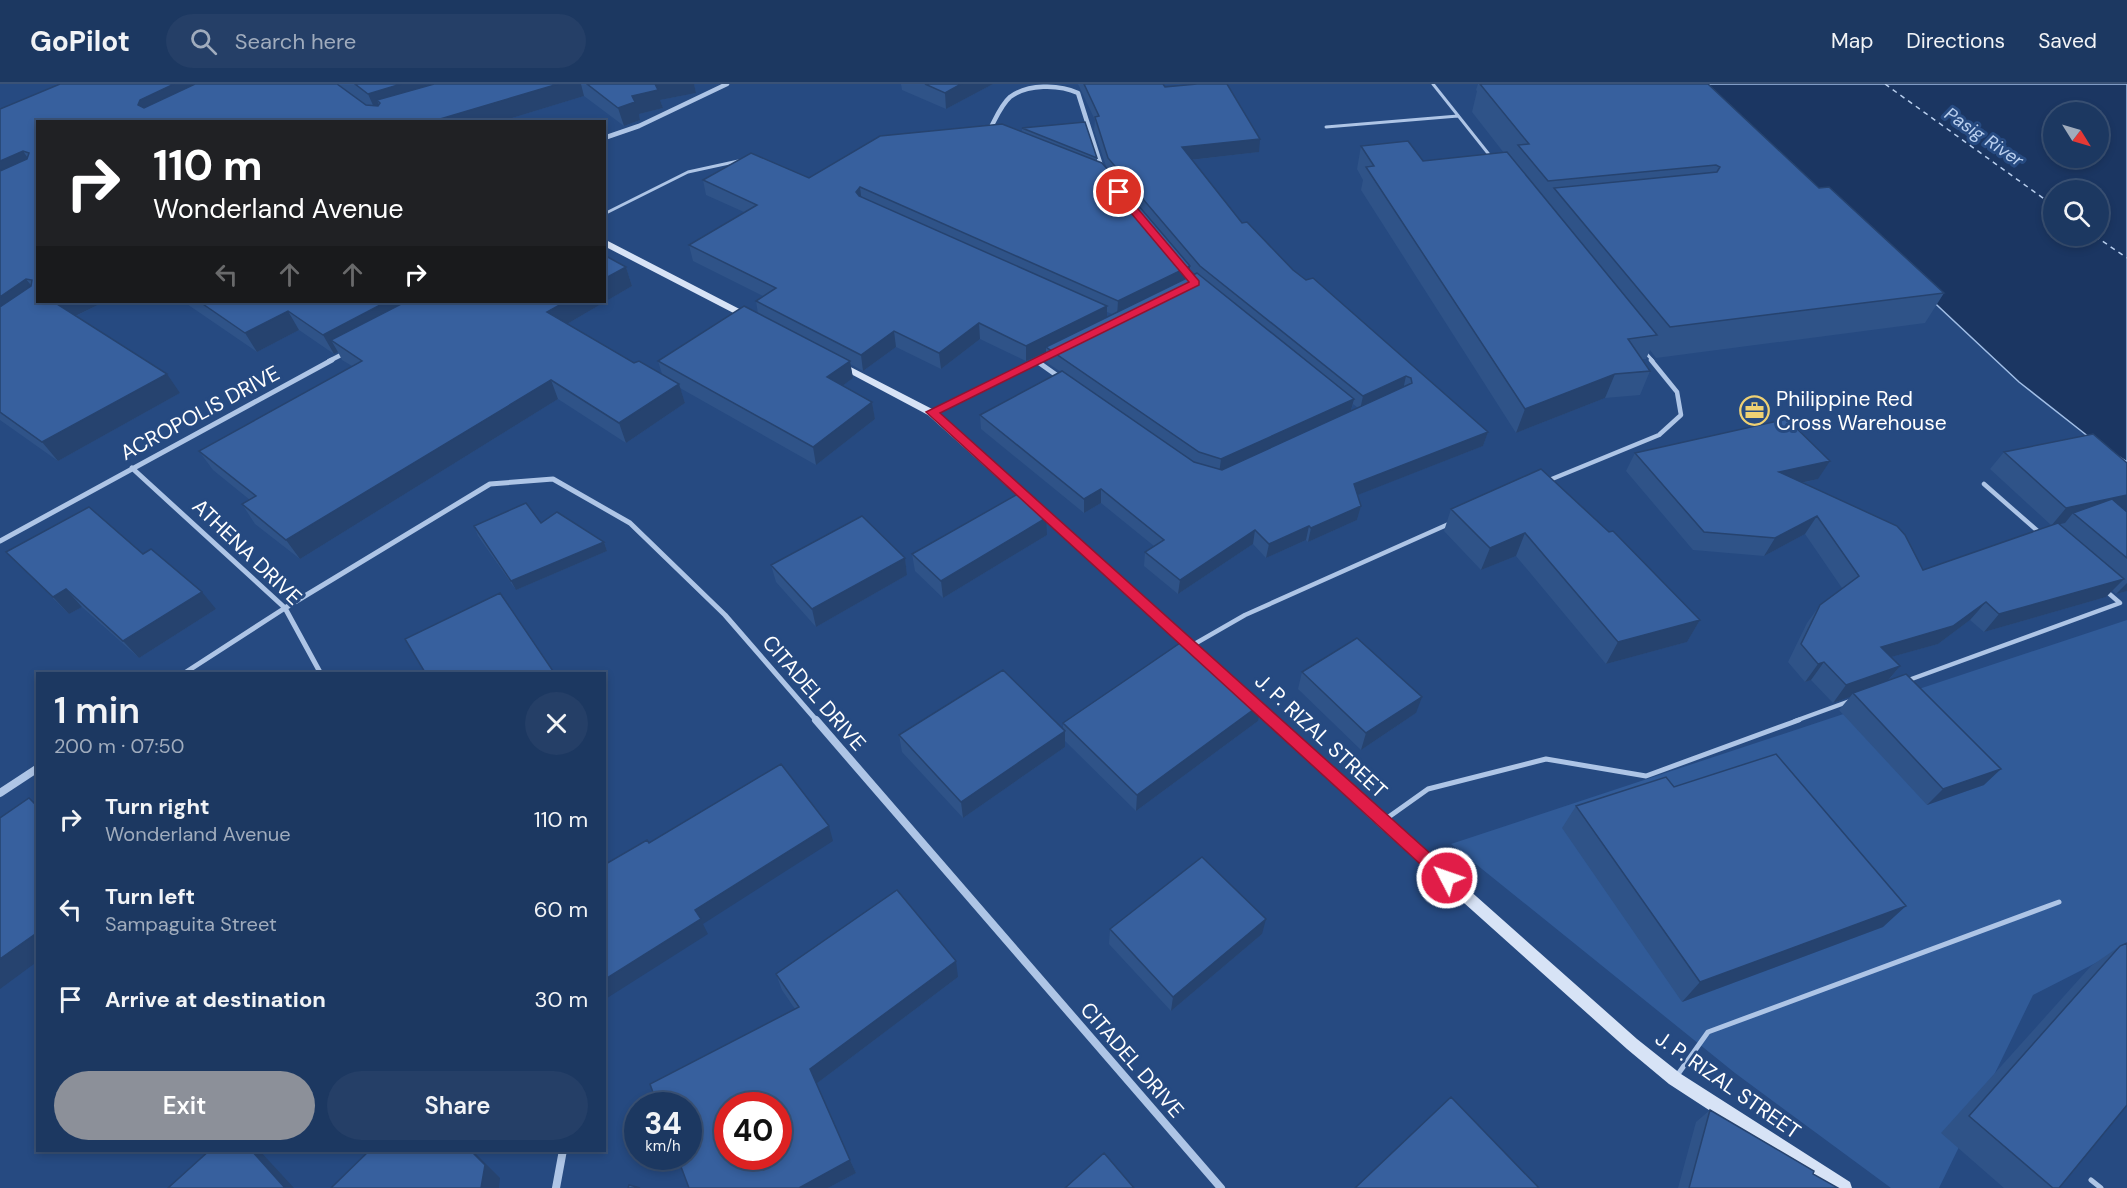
<!DOCTYPE html>
<meta charset="utf-8">
<style>
:root{--surface:#1c3861;--page:#253f67;--text:#f1f3f6;--muted:#a0acbd;--line:#3a5276;--accent:#8c9099}
body{margin:0;font-family:"DM Sans",sans-serif;background:var(--page);color:var(--text);height:100vh;display:flex;flex-direction:column;font-size:22px;white-space:nowrap}
*{box-sizing:border-box;margin:0}
p{font-size:20px;color:var(--muted)}
.icon{flex:none;width:33px;height:33px;fill:none;stroke:currentColor;stroke-width:2;stroke-linecap:round;stroke-linejoin:round}
.map{position:relative;flex:1;overflow:hidden}
.details{position:absolute;left:36px;top:588px;width:570px;height:480px;display:flex;flex-direction:column;background:var(--surface);border-radius:0px;box-shadow:0 3px 9px #0003,0 0 0 2px var(--line)}
.details>*{flex:none}
.top-card{position:absolute;left:36px;top:36px;width:570px;height:183px;border-radius:0px;box-shadow:0 3px 9px #0003,0 0 0 2px var(--line);background:#202124;color:#fff;overflow:hidden}
.needle{width:39px;rotate:127deg}
.buttons{position:absolute;left:2043px;top:18px;display:grid;gap:12px}
.buttons a{display:grid;place-items:center;width:66px;height:66px;border-radius:50%;background:var(--surface);box-shadow:0 3px 9px #0003,0 0 0 2px var(--line);font-size:30px}
.speed{position:absolute;left:624px;top:1008px;display:flex;gap:12px;font-size:30px;font-weight:700;text-align:center}
.speed>*{display:grid;place-content:center;width:78px;height:78px;border-radius:50%;background:var(--surface);box-shadow:0 3px 9px #0003,0 0 0 2px var(--line);line-height:1}
.speed small{font-size:15px;font-weight:400}
.speed .limit{border:9px solid #d22;background:#fff;color:#111}
.pin{position:absolute;display:grid;place-items:center;width:51px;height:51px;color:#fff;margin:-26px;border:3px solid #fff;border-radius:50%;box-shadow:0 2px 6px #0007}
.me{position:absolute;width:66px;margin:-33px;rotate:311deg;stroke-linejoin:round;filter:drop-shadow(0 0 4px #0008)}
.turn{display:flex;align-items:center;gap:21px;height:126px;padding:0 18px;font-size:27px}
.turn .icon{width:78px;height:78px;stroke-width:2.5}
.turn b{display:block;font-size:42px;line-height:51px}
.lanes{display:flex;align-items:center;height:57px;padding:0 18px;background:#0003;justify-content:center;gap:30px;direction:ltr}
.lanes .off{opacity:.35}
.round{display:grid;place-items:center;flex:none;width:63px;height:63px;border-radius:32px;background:var(--page)}
.headline{display:flex;align-items:center;justify-content:space-between;height:102px;padding:0 18px}
h1{font-size:36px;font-weight:600;line-height:45px}
.primary-button{display:flex;gap:12px;margin-top:auto;padding:12px 18px}
.primary-button a{flex:1;height:69px;border-radius:36px;background:var(--accent);color:#fff;font-size:24px;font-weight:600;line-height:69px;text-align:center}
.primary-button a+a{background:var(--page);color:var(--text)}
ul{padding:0;list-style:none}
li{display:flex;align-items:center;gap:18px;height:90px;padding:0 18px}
li div{flex:1}
li b{display:block;font-size:22px}
li em{font-style:normal}
header{display:flex;align-items:center;gap:36px;box-sizing:border-box;height:84px;padding:0 30px;background:var(--surface);border-bottom:2px solid var(--line)}
header strong{font-size:28px}
nav{display:flex;gap:33px;margin-inline-start:auto;font-size:21px}
.search{width:420px;height:54px;background:var(--page);display:flex;align-items:center;gap:15px;box-sizing:border-box;padding:0 21px;border-radius:33px;color:var(--muted);font-size:22px}
.map>svg:first-child{display:block}
.green{fill:#315b98}
.water{fill:#1b3662;stroke:#a2bfe7;stroke-width:1.5;fill-rule:evenodd}
.lines{fill:none;stroke-linecap:round;stroke-linejoin:round}
.ferry{stroke:#b9cfee;stroke-width:1.5;stroke-dasharray:5 4.5;stroke-linecap:butt}
.lane-far2{stroke:#aec5e6;stroke-width:3}
.lane-far1{stroke:#aec5e6;stroke-width:4.5}
.lane{stroke:#aec5e6;stroke-width:5}
.street-far2{stroke:#aec5e6;stroke-width:4.5}
.street-far1{stroke:#aec5e6;stroke-width:5}
.street{stroke:#aec5e6;stroke-width:8}
.secondary{fill:#d7e3f6;fill-rule:evenodd}
.wall{fill:#2f5388;fill-rule:evenodd}
.shaded-wall{fill:#26436f}
.building{fill:#37609e;stroke:#26436f;stroke-width:1.5;fill-rule:evenodd}
.route{fill:#e11d48;stroke:#92132f;stroke-width:1.5}
.labels{text-anchor:middle;stroke-width:6;stroke-linejoin:round;paint-order:stroke}
.far-water-label{font-size:18px;font-style:italic;fill:#b9cfee;stroke:#264a81}
.poi-label{font-size:21px;fill:#fff;stroke:#264a81;text-anchor:start}
.street-label{font-size:21px;fill:#fff;stroke:#264a81}
</style>
<header>
<strong>GoPilot</strong>
<div class="search"><svg class="icon" aria-label="search" viewBox="0 0 24 24"><circle cx="10" cy="10" r="6"/><path d="M15 15l6 6"/></svg>Search here</div>
<nav><a>Map</a><a>Directions</a><a>Saved</a></nav>
</header>
<div class="map">
<svg width="2127" height="1104" viewBox="0 0 2127 1104">
<rect width="100%" height="100%" fill="#264a81"/>
<path class="green" d="M2127 536V863L2033 911 1939 1104H1891L1735 989 1451 760Z"/>
<path class="water" d="M1701 0H2127V378L2094 357 2019 298ZM2054 28H2098V74H2054ZM2054 106H2098V152H2054Z"/>
<g class="lines">
<path class="ferry" d="M1885 0 2054 122
M2095 152 2127 174"/>
<path class="lane-far2" d="M1433 0 1491 73
M1326 43 1458 32
M604 130 688 88 743 76
M1645 268 1653 277"/>
<path class="lane-far1" d="M1547 397 1659 351 1681 331 1677 308 1651 276
M1984 400 2041 450
M1191 562 1245 531 1451 439
M1906 597 2120 519 2106 507
M1795 637 1850 617"/>
<path class="lane" d="M1383 737 1428 705 1546 675 1646 692 1799 636
M1676 993 1708 948 2059 818
M2091 1096 2101 1104"/>
<path class="street-far2" d="M993 47 990 45C996 34 1001 21 1010 13 1027 0 1059 0 1078 9L1102 85
M604 54 639 42 727 0
M329 277 345 269
M1038 277 1053 270"/>
<path class="street-far1" d="M1038 278 1062 295
M932 329 1041 276
M132 384 285 524 321 590
M0 457 332 276
M183 590 285 524 490 400 553 395 630 439 725 531 817 637"/>
<path class="street" d="M816 636 1221 1104
M0 709 38 684
M556 1104 563 1066"/>
<path class="secondary" d="M604 155 753 232 755 234 753 236H747L604 162Z
M837 276 936 327 1200 563 1202 566 1200 569H1192L928 331 834 281V277Z
M1249 609 1253 610 1387 733 1637 955 1681 990 1850 1098 1852 1104H1829L1669 1000 1627 965 1377 741 1245 618 1243 614 1245 610Z"/>
</g>
<path class="wall" d="M338 0H694L696 9 660 16 663 24 639 30 640 36 624 42 584 12 499 38H38V218H104L76 232 180 309 58 377 0 336V25Z
M901 0H993L946 25 902 6Z
M1078 0 1165 3 1259 68 1192 76 1242 139 1293 186 1488 348 1483 362 1357 411 1361 422 1357 436 1308 458 1306 456 1266 474 1253 460 1178 510 1144 482 1145 468 1154 462 1101 419 1084 429 981 345 980 331 1061 288 1046 278V268L1026 277 980 255 941 285 896 263 863 287 850 280 853 294 842 302 872 318 875 335 816 381 680 304 685 319 626 359 558 315 300 475 255 440 242 420 250 416 213 386 199 367 352 282 342 276 338 268 334 270 299 246 257 268 184 218H604L626 183 632 202 567 240 634 279 662 290 658 277 758 230 756 217 763 212 693 177 689 161 744 128 706 111 703 96 809 94 1022 48V44L1097 74V77L1107 85 1094 46 1095 36ZM1190 185 1195 190 1189 193ZM1107 228 1112 230 1107 233ZM1353 320 1358 324 1351 327Z
M1478 0H1708L1819 104 1944 209 1925 239 1656 274 1650 266 1646 275H1642L1650 287 1640 311 1605 314 1516 349 1361 106 1363 96 1357 85 1361 62 1423 77 1504 69 1472 28 1477 7 1476 6Z
M2004 368 2127 426H2125L2127 428V507L2116 510 2112 506 2106 513 1984 548 1970 536 1938 560 1891 573 1900 582 1888 597 1984 701 1927 721 1839 626 1850 613 1833 619 1811 596 1805 598 1788 578 1807 539 1820 521 1842 504 1805 450 1764 472 1693 466 1626 387 1635 369 1818 395 1802 399 1923 486 2051 441 1990 385Z
M1451 425 1609 448 1700 536 1687 558 1606 580 1516 472 1481 486 1444 447Z
M541 439 604 458 607 467 516 506 478 452 474 442Z
M1047 451 943 514 915 487 912 470Z
M6 468 143 470 216 525 139 574 82 523 69 530Z
M905 474 907 491 816 543 776 498 771 481Z
M1302 588 1416 629 1361 666 1298 605Z
M1258 637 1136 727 1065 657V663L963 734 902 668 899 651 1063 645V639Z
M1674 703 1883 843 1682 918 1562 744 1576 722Z
M1110 845 1262 850 1171 927 1109 860Z
M2120 862 2059 1104H2004L1941 1049 2091 882Z
M776 890 958 893 816 1000 856 1089 828 1104H689L795 925 782 906Z
M1710 1026 1813 1090 1838 1104H1678L1696 1038Z"/>
<path class="shaded-wall" d="M174 0H223L151 34 138 21 140 16Z
M401 0H471L380 19 377 16 381 26 376 28 368 10Z
M558 0H581L584 12 499 38H430Z
M655 0H694L696 9 660 16 663 24 639 30 640 36 624 42 618 24 632 12Z
M961 0H993L946 25 945 9Z
M1260 55 1259 68 1181 77 1182 63Z
M23 67 36 86 0 102V77Z
M860 103 862 119 856 108Z
M1190 182 1189 198 1117 233 1118 217Z
M626 183 632 202 555 247 547 228 565 218H604V195Z
M26 195 38 210 0 243V213Z
M53 218H104L67 236Z
M386 218H427L331 256 338 268 334 270 323 251Z
M1107 222V238L1046 263V268L1026 277V262Z
M288 227 299 246 257 268 245 249Z
M979 239 980 255 941 285 939 269Z
M894 247 896 263 863 287 861 271Z
M850 277 853 294 830 311 827 293Z
M167 290 180 309 58 377 42 358Z
M1615 290 1605 314 1516 349 1525 325Z
M1406 292 1403 306 1360 326 1363 312Z
M551 296 558 315 300 475 286 456Z
M679 300 685 319 626 359 619 339Z
M1354 315 1350 330 1219 390 1221 375Z
M872 318 875 335 816 381 813 363Z
M1488 348 1483 362 1350 414 1354 400Z
M1830 377 1818 395 1768 406 1779 388Z
M1101 405V419L1084 429V415Z
M2127 411V426L2081 435 2073 429 2065 439 2051 442 2066 424Z
M1361 422 1357 436 1308 458 1311 444Z
M1817 432 1805 450 1764 472 1775 454Z
M1046 434 1047 451 943 514 941 497Z
M1309 442 1306 456 1266 474 1269 460Z
M1255 446 1253 460 1178 510 1180 496Z
M1525 449 1516 472 1481 486 1490 464Z
M604 458 607 467 516 506 511 497Z
M905 474 907 491 816 543 812 525Z
M2124 495 2106 513 1984 548 1999 530Z
M2127 499V507L2116 510Z
M66 505 82 523 69 530 53 513Z
M202 508 216 525 139 574 123 557Z
M1986 518 1970 536 1938 560 1866 580 1881 563Z
M1700 536 1687 558 1606 580 1618 558Z
M1824 578 1811 596 1805 598 1818 580Z
M1900 582 1885 600 1853 609 1850 613 1833 619 1846 601Z
M1422 613 1416 629 1361 666 1366 649Z
M1261 620 1258 637 1136 727 1137 711Z
M1065 647V663L963 734 961 718Z
M2001 685 1984 701 1927 721 1943 705Z
M829 742 833 757 703 840 708 850 604 916V896L695 826Z
M1906 822 1883 843 1682 918 1700 898Z
M1266 835 1262 850 1171 927 1173 913Z
M38 848V877L0 905V875Z
M956 877 958 893 816 1000 810 985Z
M251 1066H259L294 1104H285Z
M470 1066H472L500 1094 499 1104H481Z
M850 1076 856 1089 828 1104H799Z"/>
<path class="building" d="M60 0H174L140 16 138 21 144 24 195 0H337L366 21 378 22 380 19 377 16 434 0H558L430 38H38V218H54L167 290 42 358 0 328V223L31 202 32 196 26 195 0 213V87L27 75 29 69 23 67 0 77V25Z
M355 0H401L368 10Z
M587 0H655L658 6 632 12 635 18 618 24Z
M925 0H961L945 9Z
M1084 0H1163L1165 3 1197 0H1227L1260 55 1182 63 1242 139 1247 138 1293 186 1306 196 1313 194 1488 348 1354 400 1361 422 1311 444 1309 442 1269 460 1255 446 1180 496 1145 468 1164 456 1101 405 1084 415 980 331 1062 287 1194 378 1222 386 1412 299 1411 294 1406 292 1363 312 1200 182 1108 74 1095 33 1099 32Z
M1480 0H1708L1819 104 1829 103 1944 209 1670 243 1554 104 1717 88 1720 83 1716 81 1548 97 1518 61 1529 60Z
M1085 38 1097 74 1022 44Z
M1002 40 1102 79 1190 182 1118 217 860 103 856 108 859 112 1107 222 1026 262 979 239 939 269 894 247 861 271 756 217 776 204 689 161 757 121 703 96 751 69 809 94 880 52Z
M1408 57 1423 77 1507 68 1657 251 1628 255 1650 287 1615 290 1525 325 1366 83 1374 82 1361 62Z
M604 171 626 183 604 195Z
M1197 189 1354 315 1221 375 1199 368 1046 263Z
M200 218H386L323 251 288 227 245 249Z
M405 218H565L547 228 634 279 639 277 679 300 619 339 551 296 286 456 242 420 256 412 199 367 362 277 331 256Z
M744 222 850 277 827 293 872 318 813 363 658 277Z
M1787 335 1830 377 1779 388 1897 442 1905 451 1923 486 2058 439 2124 495 1999 530 1986 518 1953 542 1881 563 1900 582 1846 601 1824 578 1818 580 1801 560 1820 521 1859 492 1817 432 1775 454 1704 448 1635 369Z
M2093 350 2127 379V411L2066 424 2004 368Z
M1541 385 1609 448 1613 447 1700 536 1618 558 1525 449 1490 464 1451 425Z
M1025 406 1035 414 1046 434 941 497 912 470Z
M2112 415 2127 428V474L2073 429Z
M526 419 541 439 557 428 604 458 511 497 474 442Z
M89 423 143 470 151 465 202 508 123 557 66 505 53 513 6 468Z
M862 432 905 474 812 525 771 481Z
M500 509 555 590H426L405 555Z
M1357 554 1422 613 1366 649 1302 588Z
M1186 555 1261 620 1137 711 1063 639Z
M1003 586 1065 647 961 718 899 651Z
M1906 590 2001 685 1943 705 1853 609Z
M1776 670 1906 822 1700 898 1576 722 1666 693 1674 703Z
M781 680 829 742 695 826 701 835 604 896V781L647 756 649 759Z
M29 714 34 719 38 717V848L0 875V734Z
M1202 773 1266 835 1173 913 1110 845Z
M897 806 956 877 810 985 850 1076 799 1104H689L677 1072H688V1022H658L650 1000 799 923 776 890ZM728 1022H778V1072H728Z
M2127 859V1021L2059 1104H2053L1969 1032 2120 862Z
M1451 1013 1539 1104H1355Z
M1710 1026 1814 1087 1813 1090 1838 1104H1689Z
M210 1066H251L285 1104H168Z
M370 1066H470L485 1081 481 1104H331Z
M1104 1069 1134 1104H1065Z
M629 1101 640 1104H628Z"/>
<path class="route" d="M1115 106H1122L1199 197V201L940 329 1452 789 1455 794 1452 799H1441L926 328 1189 198 1115 110Z"/>
<defs>
<symbol id="office-ring" viewBox="-11 -11 22 22"><circle r="9.5" fill="#264a81" stroke="#efd173" stroke-width="1.5"/><path d="M-6-3h4V-5.5h4V-3h4V5H-6ZM-1-4.5V-3h2v-1.5ZM-6 0V1H6V0Z" fill="#efd173"/></symbol>
</defs>
<g fill-rule="evenodd">
<use href="#office-ring" x="1738" y="310" width="33" height="33"/>
</g>
<g class="labels">
<g class="far-water-label">
<text transform="translate(1984 53) rotate(34)" y="6">Pasig River</text>
</g>
<g class="poi-label">
<text x="1776" y="322">Philippine Red<tspan x="1776" dy="24">Cross Warehouse</tspan></text>
</g>
<g class="street-label">
<text transform="translate(200 329) rotate(-28)" y="7">ACROPOLIS DRIVE</text>
<text transform="translate(247 468) rotate(44)" y="7">ATHENA DRIVE</text>
<text transform="translate(814 609) rotate(49)" y="7">CITADEL DRIVE</text>
<text transform="translate(1321 652) rotate(43)" y="7">J. P. RIZAL STREET</text>
<text transform="translate(1132 976) rotate(49)" y="7">CITADEL DRIVE</text>
<text transform="translate(1728 1001) rotate(35)" y="7">J. P. RIZAL STREET</text>
</g>
</g>
</svg>
<div class="buttons">
<a><svg class="needle" viewBox="-14 -14 28 28"><path d="M0-13l5 13h-10z" fill="#e53935"/><path d="M0 13l5-13h-10z" fill="#a0acbd"/></svg></a>
<a><svg class="icon" aria-label="search" viewBox="0 0 24 24"><circle cx="10" cy="10" r="6"/><path d="M15 15l6 6"/></svg></a>
</div>
<div class="speed"><div>34<small>km/h</small></div><div class="limit">40</div></div>
<div class="pin" style="left:1119px;top:108px;background:#d93025"><svg class="icon" aria-label="arrive" viewBox="0 0 24 24"><path d="M6 21V4h12l-3 4 3 4H6"/></svg></div>
<svg class="me" style="left:1447px;top:794px" viewBox="-20 -20 40 40"><circle r="17" fill="#e11d48" stroke="#fff" stroke-width="3"/><path d="M0-11L8 9 0 5-8 9z" fill="#fff"/></svg>
<div class="top-card">
<div class="turn"><svg class="icon" aria-label="right" viewBox="0 0 24 24"><path d="M7 20v-9h11M14 6l5 5-5 5"/></svg><div><b>110 m</b>Wonderland Avenue</div></div>
<div class="lanes"><svg class="icon off" aria-label="left" viewBox="0 0 24 24"><path d="M17 20v-9H6M10 6l-5 5 5 5"/></svg><svg class="icon off" aria-label="ahead" viewBox="0 0 24 24"><path d="M12 20V5M6 11l6-6 6 6"/></svg><svg class="icon off" aria-label="ahead" viewBox="0 0 24 24"><path d="M12 20V5M6 11l6-6 6 6"/></svg><svg class="icon" aria-label="right" viewBox="0 0 24 24"><path d="M7 20v-9h11M14 6l5 5-5 5"/></svg></div>
</div>
<section class="details">
<div class="headline"><div><h1>1 min</h1><p>200 m · 07:50</p></div><a class="round"><svg class="icon" aria-label="close" viewBox="0 0 24 24"><path d="M6 6l12 12M18 6L6 18"/></svg></a></div>
<ul>
<li><svg class="icon" aria-label="right" viewBox="0 0 24 24"><path d="M7 20v-9h11M14 6l5 5-5 5"/></svg><div><b>Turn right</b><p>Wonderland Avenue</p></div><em>110 m</em></li>
<li><svg class="icon" aria-label="left" viewBox="0 0 24 24"><path d="M17 20v-9H6M10 6l-5 5 5 5"/></svg><div><b>Turn left</b><p>Sampaguita Street</p></div><em>60 m</em></li>
<li><svg class="icon" aria-label="arrive" viewBox="0 0 24 24"><path d="M6 21V4h12l-3 4 3 4H6"/></svg><div><b>Arrive at destination</b></div><em>30 m</em></li>
</ul>
<div class="primary-button"><a>Exit</a><a>Share</a></div>
</section>
</div>
